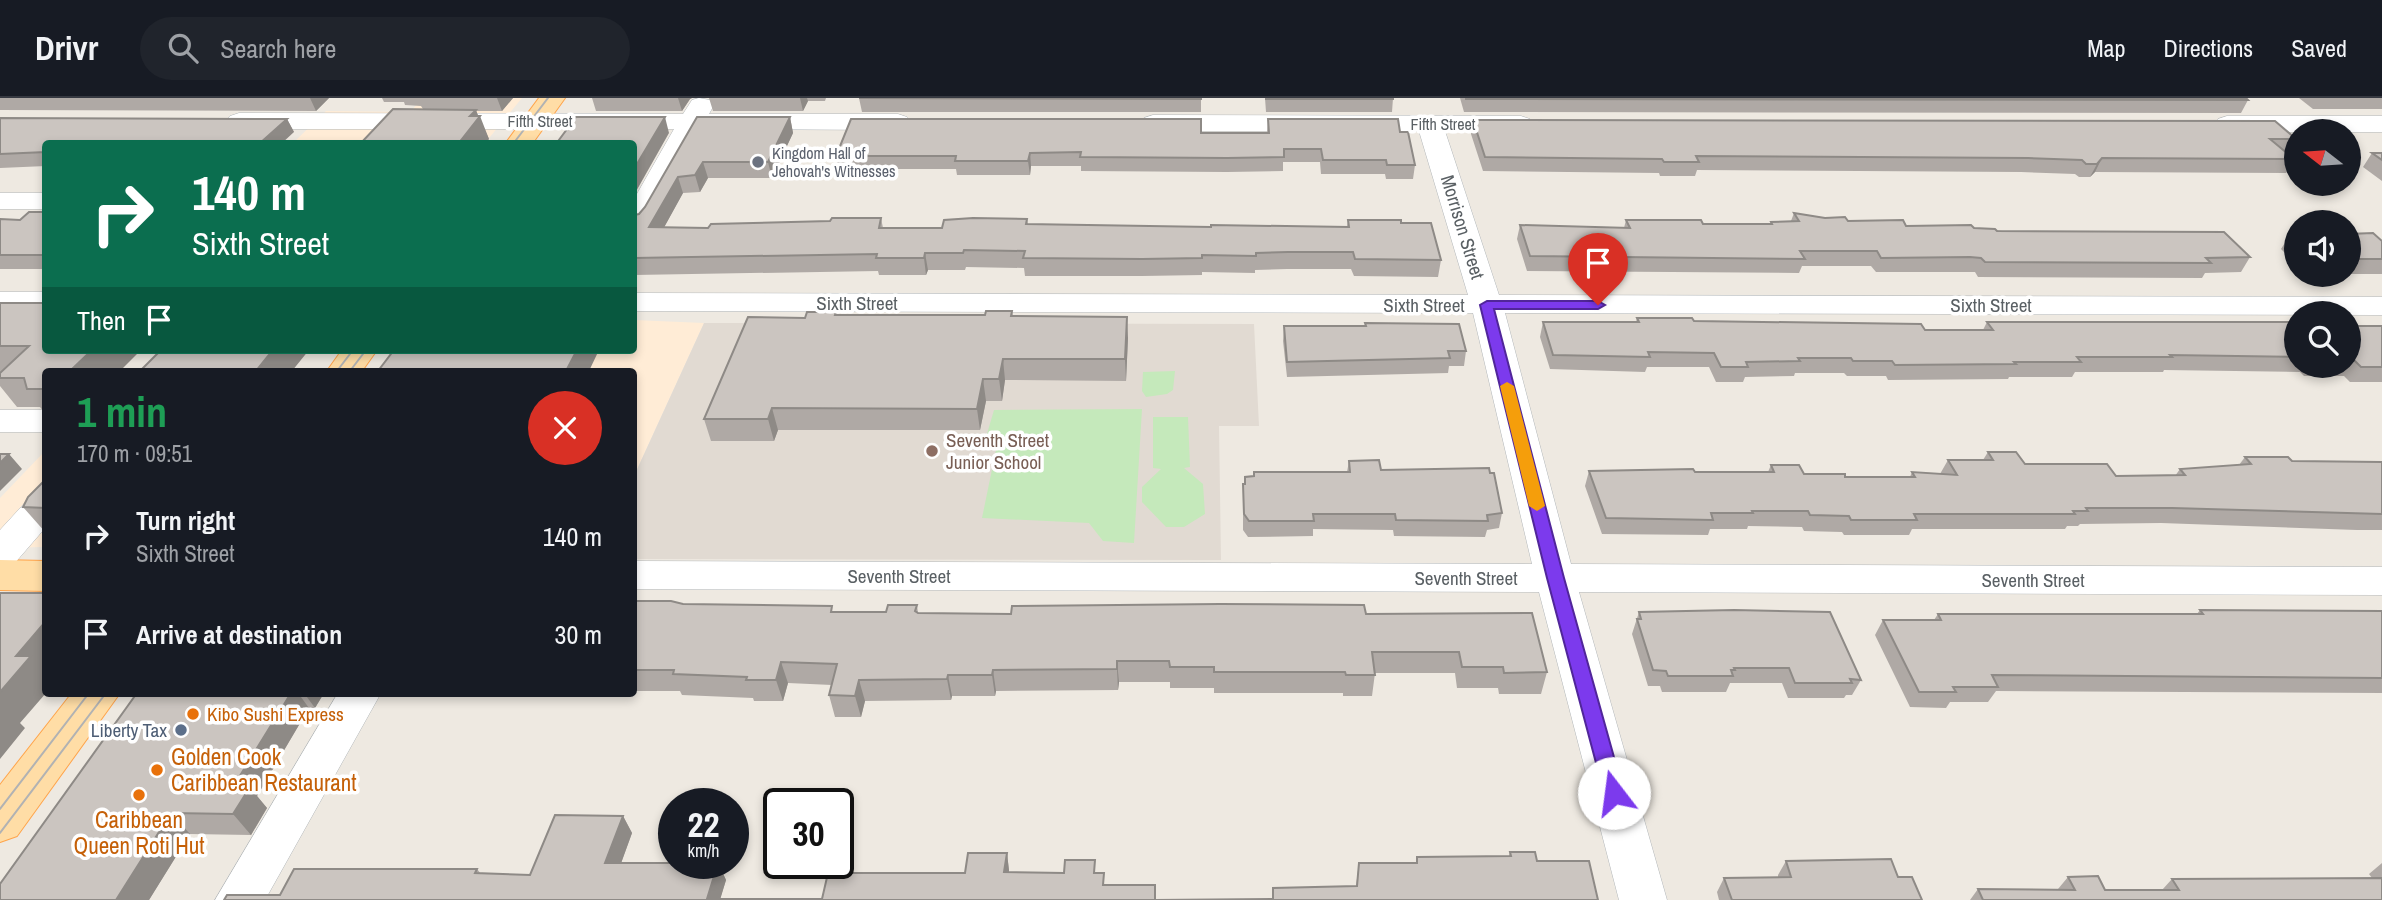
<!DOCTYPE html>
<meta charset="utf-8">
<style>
:root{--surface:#171b24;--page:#20242c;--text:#f1f3f6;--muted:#9ea1a6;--line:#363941}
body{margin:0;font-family:"Archivo Narrow",sans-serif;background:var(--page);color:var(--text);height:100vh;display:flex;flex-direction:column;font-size:26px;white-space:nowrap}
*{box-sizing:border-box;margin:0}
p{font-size:23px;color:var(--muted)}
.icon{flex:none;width:38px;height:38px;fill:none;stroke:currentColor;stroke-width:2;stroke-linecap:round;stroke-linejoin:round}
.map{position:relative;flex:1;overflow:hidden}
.details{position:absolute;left:42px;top:270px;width:595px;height:329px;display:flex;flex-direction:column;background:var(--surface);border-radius:7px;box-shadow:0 4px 10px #0003}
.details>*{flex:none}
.banner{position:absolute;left:42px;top:42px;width:595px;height:214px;border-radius:7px;box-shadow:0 4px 10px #0003;background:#0b6e4f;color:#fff;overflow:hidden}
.needle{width:46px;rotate:287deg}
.controls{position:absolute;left:2284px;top:21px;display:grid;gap:14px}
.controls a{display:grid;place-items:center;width:77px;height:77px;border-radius:50%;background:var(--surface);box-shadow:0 4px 10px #0003;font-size:35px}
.speed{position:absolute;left:658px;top:690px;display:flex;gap:14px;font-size:35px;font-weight:700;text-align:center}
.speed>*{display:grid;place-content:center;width:91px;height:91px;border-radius:50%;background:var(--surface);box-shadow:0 4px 10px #0003;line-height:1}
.speed small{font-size:18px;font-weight:400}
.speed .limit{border:4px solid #111;border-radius:10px;background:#fff;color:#111}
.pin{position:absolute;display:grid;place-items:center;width:60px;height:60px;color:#fff;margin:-72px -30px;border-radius:50% 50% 50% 0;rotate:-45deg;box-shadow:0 0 7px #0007}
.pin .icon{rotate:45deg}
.me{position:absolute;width:77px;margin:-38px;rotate:345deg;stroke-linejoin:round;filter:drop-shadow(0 0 5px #0008)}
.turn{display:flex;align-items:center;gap:24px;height:147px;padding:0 35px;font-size:32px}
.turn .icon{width:91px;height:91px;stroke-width:2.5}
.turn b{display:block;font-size:49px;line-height:60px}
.then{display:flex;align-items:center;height:66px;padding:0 35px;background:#0003;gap:14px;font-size:26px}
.round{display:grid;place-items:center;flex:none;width:74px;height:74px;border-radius:37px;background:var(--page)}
.overview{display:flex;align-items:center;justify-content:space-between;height:119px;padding:0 35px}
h1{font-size:42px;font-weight:800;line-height:52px;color:#1e9e55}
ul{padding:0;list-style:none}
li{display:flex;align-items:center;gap:21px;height:98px;padding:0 35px}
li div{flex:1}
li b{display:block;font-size:26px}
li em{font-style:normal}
header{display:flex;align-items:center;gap:42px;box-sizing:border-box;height:98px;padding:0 35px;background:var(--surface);border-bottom:2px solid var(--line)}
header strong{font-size:33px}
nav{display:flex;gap:38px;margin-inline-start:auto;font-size:24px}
.search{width:490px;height:63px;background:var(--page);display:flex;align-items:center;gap:18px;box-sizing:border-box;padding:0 24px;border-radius:38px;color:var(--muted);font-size:26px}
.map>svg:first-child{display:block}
.commercial{fill:#ffecd6}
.education{fill:#e1dad2}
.green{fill:#c5e9bb}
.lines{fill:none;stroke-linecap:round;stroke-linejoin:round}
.minor-casing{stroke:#b2b7ba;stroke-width:1}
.major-casing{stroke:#ffa44a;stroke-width:2}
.minor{fill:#fff;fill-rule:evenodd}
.major{fill:#ffdda6;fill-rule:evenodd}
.tram{stroke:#b1b2b3;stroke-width:2}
.wall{fill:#afa9a5}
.shaded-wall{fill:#8e8a86}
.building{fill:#cbc5c0;stroke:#8e8a86;stroke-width:2}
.route{fill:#7c3aed;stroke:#51269a;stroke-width:2}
.slow{fill:#f59e0b}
.worship-dot{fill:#6b7280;stroke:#fff;stroke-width:2.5}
.education-dot{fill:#8d6e63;stroke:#fff;stroke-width:2.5}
.food-dot{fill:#e8710a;stroke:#fff;stroke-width:2.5}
.service-dot{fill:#5c6f8a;stroke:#fff;stroke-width:2.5}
.labels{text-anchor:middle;stroke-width:7;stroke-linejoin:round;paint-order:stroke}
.far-street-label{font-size:16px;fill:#5a6064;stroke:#fff}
.far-worship-label{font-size:16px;fill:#5b616d;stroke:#fff;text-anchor:start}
.street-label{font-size:19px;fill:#5a6064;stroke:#fff}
.education-label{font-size:19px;fill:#785e54;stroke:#fff;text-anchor:start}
.food-label{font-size:19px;fill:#c56008;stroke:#fff;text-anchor:start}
.service-label{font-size:19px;fill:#4e5e75;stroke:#fff;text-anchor:end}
.near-food-label{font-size:23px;fill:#c56008;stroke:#fff;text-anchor:start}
</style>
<header>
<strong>Drivr</strong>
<div class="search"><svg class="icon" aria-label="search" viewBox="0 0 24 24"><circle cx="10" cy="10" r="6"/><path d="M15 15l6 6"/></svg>Search here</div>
<nav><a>Map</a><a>Directions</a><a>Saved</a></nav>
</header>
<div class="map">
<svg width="2382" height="802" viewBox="0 0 2382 802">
<rect width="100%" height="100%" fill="#eee9e1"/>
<path class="commercial" d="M423 0H522L485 45 292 46 326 13 410 14Z
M634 222 704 225 634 378V273H398L413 252H634Z
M45 353V449L0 450V400Z"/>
<path class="education" d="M704 225 1254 226 1259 328H1219L1221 462 634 461V378Z"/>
<path class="green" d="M1175 273 1173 292 1167 296 1146 299 1142 293 1143 274Z
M1142 311 1134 445 1103 443 1089 425 982 420 997 347 984 346 994 312Z
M1153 319H1188L1190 369 1184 370 1203 386 1205 416 1184 429H1166L1142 404V389L1161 371 1153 370Z"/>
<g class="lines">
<defs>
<path id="minor" d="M699 0 710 2 714 7 709 16H898L907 19 911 24 907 29 898 32 700 31 648 124 644 130 634 133V101L674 31H239L230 28 226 23 230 18 239 15 683 16 692 2Z
M1153 17 1521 18 1530 21 1534 26 1530 31 1521 34 1445 33 1499 197 2382 199V217L1505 215 1571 466 2382 469V497L1579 494 1667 802H1619L1539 494 634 491V463L1532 466 1473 215 634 213V195L1468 197 1419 33H1153L1144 30 1140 25 1144 20Z
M2227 18H2382V34H2227L2218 31 2214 26 2218 21Z
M0 95H46V111H0Z
M0 194H46V212H0Z
M0 312H46V334H0Z
M46 393V429L14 466 0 470V432L33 396Z
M338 595H381L265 802H215Z"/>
<path id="major" d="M539 0H565L532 46H505Z
M342 252H377L362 273H327Z
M0 462 46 463V493L0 492Z
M72 595H120L17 738 0 744V687Z"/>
</defs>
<use href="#minor" class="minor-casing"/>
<use href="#major" class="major-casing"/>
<use href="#minor" class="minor"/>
<use href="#major" class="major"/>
<path class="tram" d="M513 46 548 0
M337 273 353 252
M350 273 366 252
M0 711 89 595
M0 735 106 595"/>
</g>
<path class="wall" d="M0 0H329L316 13 0 12Z
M382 0H513L502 13H476L489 41 423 11 421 8 405 7 404 4H384Z
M592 0H692L690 1 682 13H596Z
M709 0H826L825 3H808L803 13H713Z
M859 0H1201V14H862Z
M1265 0H1393L1392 14H1266Z
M1460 0H2246L2248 2 2241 15 1464 14Z
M2299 0H2382V11H2313Z
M697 19H790L793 35 772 80H708L700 94 683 95 664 129 708 130 881 120 883 130H942L1027 121 1028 126 1211 129H1347L1348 122 1401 125 1441 162 1438 179 1354 178 1351 171H1287L1255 172V175L1202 174V177L1142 178H1025L1024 170 966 169 965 172H928L926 177H879L878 173 634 177V117L639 116 645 109Z
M0 20 287 21 294 34 46 46V68L0 70Z
M1268 21 1400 34 1415 67 1413 81H1386L1385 76H1321L1320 64H1283V73L1227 74 1081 73V68H1031L1030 77H957L956 71H839L836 58 1201 35H1267Z
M1473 22 2296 40V43L2289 55H2287L2294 61 2286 75 2095 74 2090 79H2079L2075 76 2021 74 1697 72 1695 78H1660L1659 75 1483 73 1471 36Z
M2372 55H2382V83L2363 69Z
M46 114V171H0V121L20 122Z
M1794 115 1848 123 1906 128 1974 130 2250 159 2241 174 2205 175 2202 180 1978 179 1975 174H1876L1871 168H1802L1799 175 1527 173 1517 141 1520 127 1624 130 1626 122 1703 126H1770L1771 124 1791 123Z
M2296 136V166L2281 151 2290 137Z
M2348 136 2382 143V176H2348Z
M0 205 46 273V316L40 309H17L0 288Z
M1012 213 1013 218 1128 240 1126 283 1005 282 1002 303H986L980 332H778L774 343H711L704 321 805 220 836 214V217H985Z
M1637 220 1925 232H1983L1987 224H2296V268H2348V228H2382V284H2350L2344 278H2304L2300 274 2164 272 2163 274H2075L2072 279H2009L2008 281 1888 282 1886 278H1847L1844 275H1795L1794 278 1745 279 1743 284H1716L1709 269H1647L1645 274 1550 271 1540 239 1543 224H1636Z
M1365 225 1466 253 1464 268H1449L1448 275 1287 279 1283 243 1284 228H1365Z
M1988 354 2025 366 2116 378H2175L2180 371 2239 367 2245 359 2292 363 2382 364V432H2357L2161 425 2080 426 2078 428H2067L2065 431H1912L1909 437H1844L1842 434 1804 433 1802 429 1748 428 1747 431H1710L1708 437 1602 436 1585 388 1589 373 1768 374 1771 367 1804 376 1845 379H1910L1912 374 1940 376 1948 362H1983Z
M1349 363 1381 372 1490 375 1502 415 1499 430 1487 432 1485 439 1394 438 1393 432 1313 431V438L1248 439 1243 432V386L1347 374Z
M46 381V435L23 409Z
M634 503 834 514H886L917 507 918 515 1366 516 1547 574 1541 596H1499L1498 590H1457L1455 575H1375L1372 598H1343V595H1214V590H1170V584H1119L1118 592 996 593 995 598H952L951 602 865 603 861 619H835L829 597 832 587 788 585 783 603H754L753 600 682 597 680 593H634Z
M2200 512 2382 513V595L1996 593 1988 604H1950L1946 610 1910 609 1875 537 1883 522H1934L1938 516H2197Z
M1639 514 1861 582 1852 597H1846L1844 600H1788L1782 585H1730L1726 594H1662L1660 588H1648L1632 536Z
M137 595H324L315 610H309L257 698 267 710 251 737 190 736 149 802H0Z
M623 718 632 735 621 765H718L726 782 720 801H822L965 775 1007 755 1009 774 1096 775 1105 787H1155L1156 802 1272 801 1273 790 1356 788 1359 765H1416L1417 759 1509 758 1510 754 1537 763 1598 802H224L280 797 477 771 481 776 530 777Z
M1786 763 1898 779 1922 802H1719L1717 794 1724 780 1778 779V777Z
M2382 765V802H1970L1978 791H2058L2068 779 2105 792H2162L2172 781 2372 780 2369 776Z"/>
<path class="shaded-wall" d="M310 0H329L316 13Z
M497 0H513L502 13Z
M678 0H692L690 1 682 13Z
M800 0H807L808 3 803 13Z
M476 12 479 20 480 18 489 41 486 46H458L470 18Z
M665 19 669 35 634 97V71Z
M790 19 793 35 772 80 768 64Z
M287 21 294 34 281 46H259Z
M1030 55 1031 68 1030 77 1028 63Z
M2102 60 2095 74 2090 79 2097 66Z
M703 64 708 80 700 94 695 77Z
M678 79 683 95 655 146 649 129Z
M925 155 928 172 926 177 924 160Z
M1127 219 1128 240 1126 283 1125 261Z
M92 252H141L120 273H70Z
M273 252H309L292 273H256Z
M577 252H599L589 273H566Z
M1003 261 1005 282 1002 303 999 281Z
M983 281 986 303 980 332 977 311Z
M772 310 778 332 774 343 768 321Z
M9 356 22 371 0 393V365Z
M46 523V595L20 625 25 630 0 661V594L16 558Z
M1117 563 1119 584 1118 592 1117 571Z
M781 564 788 585 783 603 776 582Z
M993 572 996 593 995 598 992 577Z
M948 577 952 598 951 602 947 581Z
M859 582 865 603 861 619 855 598Z
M291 595H298L309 610 257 698 267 710 251 737 233 716V689Z
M304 595H324L315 610Z
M171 715 190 736 149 802H116Z
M623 718 632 735 615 782 605 765Z
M1007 755 1009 772 1007 791 1004 774Z
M718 765 726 782 720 802 707 801Z"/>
<path class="building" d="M859 0H1201V1Z
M1266 0H1393V1H1266Z
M1466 0H2246L2248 2 1466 1Z
M393 11 476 12 470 18H480L458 46H360Z
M576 19H665L634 71V46H556Z
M697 19H790L768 64H703L695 77 678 79 649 129 708 130 711 126 830 123 832 120H881L879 130H942L944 122 973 120 1027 121 1026 126 1211 129V127L1349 129 1348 122H1401V125H1431L1441 162 1355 161 1353 154H1288L1256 155V158L1202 157V160L1142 161 1023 160 1025 153 964 152 963 155H925L924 160H876L877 156 634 160V117L639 116 645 109Z
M0 20 287 21 259 46H46V54L0 56Z
M851 21H1201V35H1269L1268 21H1398L1400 34H1408L1415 67H1387L1386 62H1323L1321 51H1284V59L1227 60 1080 59 1081 54 1030 55 1028 63H955L956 58H836Z
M1473 22 2275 23 2296 41H2270L2294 61 2102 60 2097 66H2086L2082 62 2028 60 1696 58 1699 64H1664L1662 61 1485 59Z
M2372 55H2382V62Z
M29 114H46V157H0V121L20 122Z
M1794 115 1825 120 1845 119 1848 123 1903 122 1906 128 1971 127 1974 130 1995 131 1997 133 2224 134 2250 159 2206 160 2211 165 1985 164 1981 160 1970 159 1881 160 1877 153H1800L1805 161 1530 158 1520 127 1630 130 1626 122H1701L1703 126H1772L1771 124 1799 123Z
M2373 135 2382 143V161H2348V136Z
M2296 136V142L2290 137Z
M0 205H46V252H92L70 273H46V291H27L24 280H0V275L29 248H0Z
M986 213H1012L1011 218 1127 219 1125 261H1003L999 281H983L977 311 772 310 768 321H704L748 219 805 220 807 214H836L835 217H985Z
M1637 220H1692L1694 223 1921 226 1925 232H1993L1987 224H2296V259L2170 257 2172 259H2077L2081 264H2014L2016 266 1895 267 1892 263H1853L1851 260H1798L1800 263 1746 264 1748 269H1721L1714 255 1648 254 1650 259 1553 257 1543 224H1639Z
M1365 225 1459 226 1466 253H1448L1450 260 1287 264 1284 228H1366Z
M2348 228H2382V269H2361L2355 263H2348Z
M161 252H273L256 273H140Z
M394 252H577L566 273H378Z
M1988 354H2016L2025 366H2107L2116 378 2185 377 2180 371 2251 366 2245 359H2288L2292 363 2382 364V416L2172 410H2086L2088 413H2073L2075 416H1914L1917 422H1851L1849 418 1810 417 1808 413H1752L1753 415H1711L1713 422 1606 420 1589 373 1693 371 1695 374H1774L1771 367H1799L1804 376H1845V379H1915L1912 374 1957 377 1948 362H1993Z
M0 356H9L0 365Z
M1379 362 1381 372 1489 370 1490 375H1494L1502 415 1487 417 1488 423 1396 422 1395 416H1313L1314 423H1249L1244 416 1243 386H1245V379L1254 378V374H1350L1349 363Z
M46 381V410L23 409 28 399Z
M0 495H46V523L16 558H31L0 594Z
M634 503H671L683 506 832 508 831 514H886L888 507H917L915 513 918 515 1011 516 1012 508 1220 506 1364 507 1366 516 1532 515 1547 574 1504 575 1503 569H1462L1459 554H1372L1375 577H1346L1345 574H1214V569H1170L1169 563H1117V571L993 572 992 577H948L947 581 859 582 855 598 829 597 837 566 781 564 776 582H746L747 579 673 576 674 572H634Z
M1734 512 1830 514 1861 582 1850 581 1852 585H1795L1789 570H1734L1735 572H1731L1733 578H1668L1666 573 1653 572 1637 521H1641L1639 514Z
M2200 512 2382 513V580L1992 577 1998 589H1953L1956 594H1919L1883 522H1941L1938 516H2203Z
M137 595H291L233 689H250L233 716 171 715 116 802H0V786Z
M555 717 623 718 605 765H718L707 801H822L828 775H965L968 755H1007L1004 774 1064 775 1065 762H1095L1094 775H1104L1103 787H1155V802L1273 801V790L1357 788 1359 765H1417V759L1511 758 1510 754H1535L1537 763H1589L1598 802H224L227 797H280L294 771H477L475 775 530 777Z
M1891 761 1898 779H1912L1922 802H1732L1724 780 1791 779 1786 763Z
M2098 778 2105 792H2179L2172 781 2382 780V802H1983L1978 791 2075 792 2068 779Z"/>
<path class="route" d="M1487 203H1598L1605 207 1598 211H1494L1564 480 1624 695 1621 701 1614 703 1607 701 1604 695 1547 480 1480 207Z"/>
<path class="slow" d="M1507 284 1514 288 1545 408 1537 413 1529 408 1500 288Z"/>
<circle class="worship-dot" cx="758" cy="64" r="7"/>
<circle class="education-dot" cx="932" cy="353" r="7"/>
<g class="food-dot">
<circle cx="193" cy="616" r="7"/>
<circle cx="157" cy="672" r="7"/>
<circle cx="139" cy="697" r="7"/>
</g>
<circle class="service-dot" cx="181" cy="632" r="7"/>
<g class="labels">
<g class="far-street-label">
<text x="540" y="29">Fifth Street</text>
<text x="1443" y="32">Fifth Street</text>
</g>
<g class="far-worship-label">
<text x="772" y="61">Kingdom Hall of<tspan x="772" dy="18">Jehovah's Witnesses</tspan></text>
</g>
<g class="street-label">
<text transform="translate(1463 129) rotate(73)" y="7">Morrison Street</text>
<text x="857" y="212">Sixth Street</text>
<text x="1424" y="214">Sixth Street</text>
<text x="1991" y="214">Sixth Street</text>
<text x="899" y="485">Seventh Street</text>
<text x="1466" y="487">Seventh Street</text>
<text x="2033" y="489">Seventh Street</text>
</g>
<g class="education-label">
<text x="946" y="349">Seventh Street<tspan x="946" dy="22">Junior School</tspan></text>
</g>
<g class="food-label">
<text x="207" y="623">Kibo Sushi Express</text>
</g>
<g class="service-label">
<text x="167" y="639">Liberty Tax</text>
</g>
<g class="near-food-label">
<text x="171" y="667">Golden Cook<tspan x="171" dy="26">Caribbean Restaurant</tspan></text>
<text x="139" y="730" text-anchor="middle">Caribbean<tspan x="139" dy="26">Queen Roti Hut</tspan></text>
</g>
</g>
</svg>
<div class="controls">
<a><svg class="needle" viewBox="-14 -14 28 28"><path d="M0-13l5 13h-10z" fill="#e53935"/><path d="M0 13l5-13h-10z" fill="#9ea1a6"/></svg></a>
<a><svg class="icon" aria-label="sound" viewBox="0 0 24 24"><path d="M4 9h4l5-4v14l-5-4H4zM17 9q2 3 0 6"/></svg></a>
<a><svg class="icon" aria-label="search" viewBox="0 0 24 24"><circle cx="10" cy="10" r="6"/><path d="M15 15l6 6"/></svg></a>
</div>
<div class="speed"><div>22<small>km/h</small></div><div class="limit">30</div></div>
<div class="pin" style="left:1598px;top:207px;background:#d93025"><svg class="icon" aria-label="arrive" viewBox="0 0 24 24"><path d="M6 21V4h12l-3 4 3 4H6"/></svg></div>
<svg class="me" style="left:1614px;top:695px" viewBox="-20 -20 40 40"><circle r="19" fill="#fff"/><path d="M0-13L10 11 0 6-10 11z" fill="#7c3aed"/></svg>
<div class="banner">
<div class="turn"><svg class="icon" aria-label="right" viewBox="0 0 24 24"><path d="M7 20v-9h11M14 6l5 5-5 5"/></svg><div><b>140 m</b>Sixth Street</div></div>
<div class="then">Then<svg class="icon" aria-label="arrive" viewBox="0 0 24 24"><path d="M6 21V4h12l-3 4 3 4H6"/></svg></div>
</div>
<section class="details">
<div class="overview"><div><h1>1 min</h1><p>170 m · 09:51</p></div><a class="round" style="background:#d93025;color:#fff"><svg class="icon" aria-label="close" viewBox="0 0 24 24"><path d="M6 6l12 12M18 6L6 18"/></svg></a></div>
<ul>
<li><svg class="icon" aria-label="right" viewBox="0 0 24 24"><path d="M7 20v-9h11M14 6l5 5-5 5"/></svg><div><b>Turn right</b><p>Sixth Street</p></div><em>140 m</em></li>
<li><svg class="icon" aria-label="arrive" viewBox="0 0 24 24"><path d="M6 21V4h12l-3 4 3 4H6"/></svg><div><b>Arrive at destination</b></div><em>30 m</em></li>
</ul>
</section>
</div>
